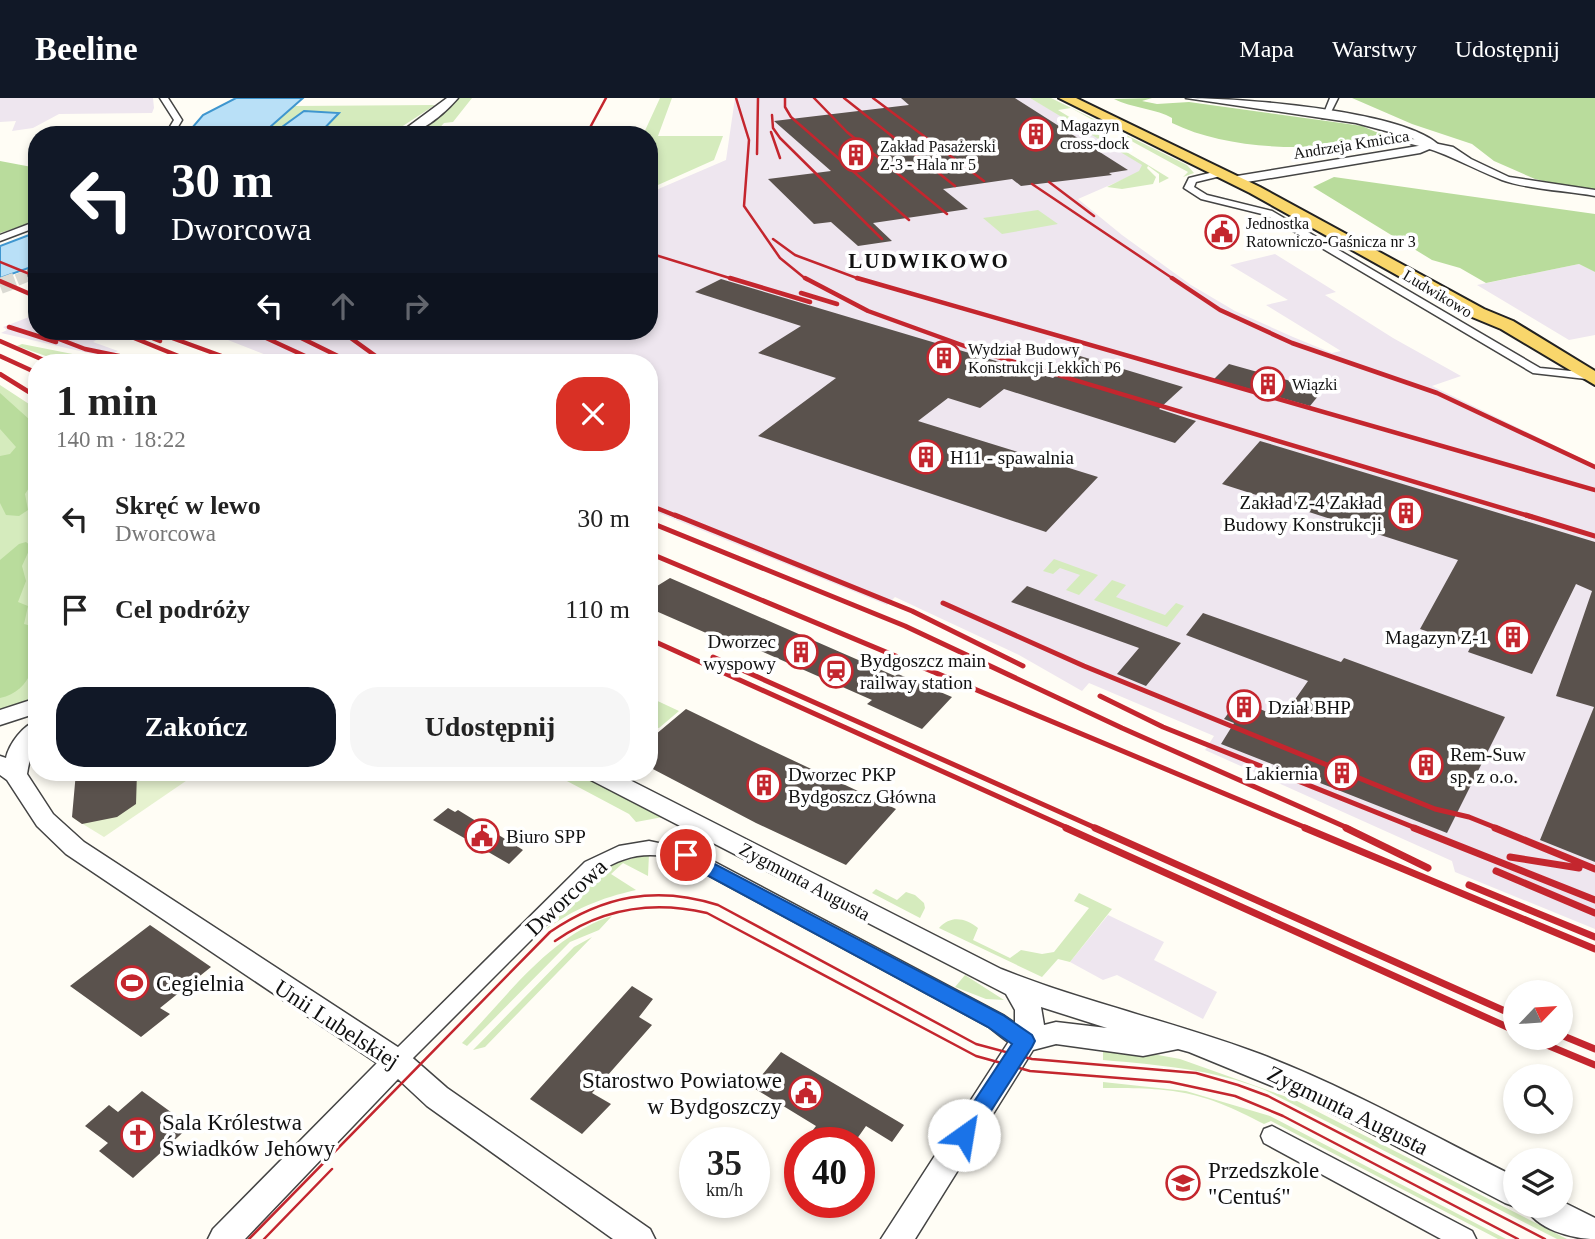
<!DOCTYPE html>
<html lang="pl">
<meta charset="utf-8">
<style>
:root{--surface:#fff;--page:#f6f6f6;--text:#222;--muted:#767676;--accent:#111827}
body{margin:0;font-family:Georgia,serif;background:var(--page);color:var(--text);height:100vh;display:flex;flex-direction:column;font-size:26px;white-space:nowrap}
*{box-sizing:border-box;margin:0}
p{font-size:23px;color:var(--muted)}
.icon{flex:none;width:38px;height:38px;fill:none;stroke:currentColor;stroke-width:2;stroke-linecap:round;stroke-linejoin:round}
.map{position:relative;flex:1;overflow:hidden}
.details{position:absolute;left:28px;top:256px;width:630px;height:427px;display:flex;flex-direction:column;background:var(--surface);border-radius:28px;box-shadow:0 4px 10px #0003}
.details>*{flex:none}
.banner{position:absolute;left:28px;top:28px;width:630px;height:214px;border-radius:28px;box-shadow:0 4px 10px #0003;background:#111827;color:#fff;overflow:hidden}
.needle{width:46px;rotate:65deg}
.fabs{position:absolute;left:1503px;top:882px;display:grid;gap:14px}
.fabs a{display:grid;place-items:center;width:70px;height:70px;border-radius:50%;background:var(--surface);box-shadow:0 4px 10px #0003;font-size:35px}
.speed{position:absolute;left:679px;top:1029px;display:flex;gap:14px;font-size:35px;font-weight:700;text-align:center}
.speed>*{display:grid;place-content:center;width:91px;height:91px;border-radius:50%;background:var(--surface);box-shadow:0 4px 10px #0003;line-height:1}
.speed small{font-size:18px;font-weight:400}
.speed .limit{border:10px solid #d22;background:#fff;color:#111}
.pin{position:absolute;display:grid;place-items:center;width:60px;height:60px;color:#fff;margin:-30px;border:4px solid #fff;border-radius:50%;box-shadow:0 2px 7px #0007}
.me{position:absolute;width:77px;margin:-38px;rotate:32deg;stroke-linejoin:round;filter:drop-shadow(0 0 5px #0008)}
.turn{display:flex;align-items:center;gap:24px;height:147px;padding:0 28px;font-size:32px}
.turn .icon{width:91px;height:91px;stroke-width:2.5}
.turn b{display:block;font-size:49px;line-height:60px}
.lanes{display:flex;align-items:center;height:66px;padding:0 28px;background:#0003;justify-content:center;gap:35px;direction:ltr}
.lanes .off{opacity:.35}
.round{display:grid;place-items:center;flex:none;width:74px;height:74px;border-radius:28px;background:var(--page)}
.headline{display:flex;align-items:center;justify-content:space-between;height:119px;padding:0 28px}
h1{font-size:42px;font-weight:700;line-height:52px}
.cta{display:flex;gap:14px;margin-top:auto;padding:14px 28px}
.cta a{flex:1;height:80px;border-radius:28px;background:var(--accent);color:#fff;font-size:28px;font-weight:700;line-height:80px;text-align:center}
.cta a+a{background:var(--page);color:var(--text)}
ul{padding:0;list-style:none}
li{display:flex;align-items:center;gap:21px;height:91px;padding:0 28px}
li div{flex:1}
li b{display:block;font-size:26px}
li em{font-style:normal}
header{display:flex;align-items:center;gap:42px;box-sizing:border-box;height:98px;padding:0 35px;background:var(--accent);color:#fff}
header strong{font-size:33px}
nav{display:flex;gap:38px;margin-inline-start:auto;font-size:24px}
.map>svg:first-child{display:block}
.industrial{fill:#eee6ef}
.green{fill:#d5ebbd}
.forest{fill:#b9dc9c}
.pitch{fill:#e6f2cf}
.water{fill:#b9e0f7;stroke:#3f96cf;stroke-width:2}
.building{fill:#5a524d}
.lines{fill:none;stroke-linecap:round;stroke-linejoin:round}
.tertiary-tunnel-far1{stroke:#dbdad3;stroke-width:12;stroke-dasharray:12 6;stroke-linecap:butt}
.tertiary-tunnel{stroke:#dbdad3;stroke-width:16;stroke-dasharray:16 8;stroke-linecap:butt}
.minor-casing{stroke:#444;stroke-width:3}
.tertiary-casing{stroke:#444;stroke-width:3}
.primary-casing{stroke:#222;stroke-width:4}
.minor{fill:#fff;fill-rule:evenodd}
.tertiary{fill:#fff;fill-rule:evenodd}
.primary{fill:#f9d66b;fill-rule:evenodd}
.tram{stroke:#c4262e;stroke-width:2.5}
.rail-far3{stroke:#c4262e;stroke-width:2.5}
.rail-far2{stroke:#c4262e;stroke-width:4.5}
.rail-far1{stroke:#c4262e;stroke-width:5}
.rail{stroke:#c4262e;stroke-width:7}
.route{fill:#1a73e8;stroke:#114b97;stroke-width:2}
.labels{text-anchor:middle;stroke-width:7;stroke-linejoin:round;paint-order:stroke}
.far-poi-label{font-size:16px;fill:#111;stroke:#fff;text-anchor:start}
.far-street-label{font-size:16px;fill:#111;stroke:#fff}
.poi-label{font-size:19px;fill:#111;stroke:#fff;text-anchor:start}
.street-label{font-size:19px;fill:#111;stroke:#fff}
.far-district-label{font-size:21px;font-weight:bold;letter-spacing:2px;fill:#111;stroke:#fff}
.near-street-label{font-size:23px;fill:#111;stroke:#fff}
.near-poi-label{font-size:23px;fill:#111;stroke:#fff;text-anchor:start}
</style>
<header>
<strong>Beeline</strong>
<nav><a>Mapa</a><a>Warstwy</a><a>Udostępnij</a></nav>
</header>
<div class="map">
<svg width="1595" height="1141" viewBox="0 0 1595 1141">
<rect width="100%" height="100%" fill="#fffdf5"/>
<path class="industrial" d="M0 0H153L154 10 152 15 59 16 33 30 12 33 16 23 0 24Z
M735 0H1030L1148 67 1140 74 1078 101 1122 137 1191 187 1235 213 1293 239 1332 255 1341 253 1266 207 1288 202 1230 167 1275 156 1336 194 1325 197 1393 240 1461 278 1432 288 1595 367V831L1455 774 1452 763 1205 652 1214 638 1089 585 1082 593 1019 557 895 499 887 507 649 411V264H284L205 233H649V95L726 62Z
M1579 166 1595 174V237L1569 242 1477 187Z
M37 216V233H88L102 238 93 244 118 253 106 259 1 235 7 232 3 229Z
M1108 817 1164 844 1154 862 1217 894 1203 921 1117 877 1103 882 1070 864Z"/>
<path class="green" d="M459 0H472L453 24 444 25 435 35 419 33Z
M660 0H672L658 38H723L714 62 649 91V37H643Z
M1030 0H1051L1187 67 1194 75 1183 79 1188 74 1071 10 1058 12 1169 80 1159 85V76L1148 68 1147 70 1156 79 1153 86 1122 91 1107 89 1139 73 1142 67Z
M435 7 389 37H261L294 8Z
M1038 112 1058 126 1002 136 983 120Z
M22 246 113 264H63L17 248Z
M0 287 29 306 37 315 34 394 37 395V599L0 613Z
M1054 461 1098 477 1079 497 1066 492 1080 477 1060 470 1053 476 1043 473Z
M1112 482 1126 487 1116 499 1165 517 1176 505 1184 508 1167 529 1094 502Z
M649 599 679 613 659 630 649 629Z
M550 674H576L663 719 636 724 629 716Z
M649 756 648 778 623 765 611 776 636 792C601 800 573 811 544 833L612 766Z
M876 791 897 802 906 794 915 797 924 805 925 810 920 820 872 795Z
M1079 795 1112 811 1070 864 1058 861 1042 879 939 830C951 817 965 820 978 830L973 842 1010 860 1021 852 1042 856 1054 854 1089 810 1074 803Z
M612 818 599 832 570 844 467 948 462 945C506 900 550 837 612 818Z
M592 839 485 949 473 952 574 849Z
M965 877 1004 902 986 901 955 889Z
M1103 947 1180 961 1295 1002 1567 1141H1557L1265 992C1212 971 1159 967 1103 962Z
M1103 984 1186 993 1270 1018 1506 1141H1498L1271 1023 1264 1026C1199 992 1175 990 1103 990Z"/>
<path class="forest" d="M1152 0 1142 3 1157 6 1189 4 1341 25 1362 28 1383 37 1379 41C1317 54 1229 53 1172 25V20C1158 11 1131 10 1114 1Z
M1352 0H1595V95L1535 81 1494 63 1472 46 1412 26Z
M0 63 37 70V123L0 135Z
M1334 79 1595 116V174L1579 166 1486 185 1460 170 1432 162 1313 89Z
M0 295 30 322 37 335V378L25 396 28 412 19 418 6 417 0 405V358L10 356 16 349 0 331Z
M26 444 31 448 22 468 26 483 18 504 28 508 24 526 35 529 37 533C37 561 33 593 0 600V462L19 446Z"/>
<path class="pitch" d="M78 674H199L104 739 73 720Z"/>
<path class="water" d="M236 0H303L261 37H186L203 17Z
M304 13 339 15 318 37H271Z
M37 134V167L0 180V148Z"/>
<path class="building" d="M901 0H1015L1128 72 1109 75 1112 77 1021 88 1012 81 943 91 968 111 873 125 892 143 858 148 831 124 814 126 768 81 831 73 774 23 909 7Z
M721 181 1053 280 1080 258 1183 289 1159 311 1196 323 1175 345 1004 291 980 310 948 300 918 323 1098 379 1046 434 758 338 836 280 758 255 801 228 695 194Z
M1229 266 1323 292 1310 308 1214 281Z
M1260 343 1595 444V764L1540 742 1594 609 1556 598 1592 493 1576 486 1532 576 1468 554 1471 548 1420 531 1458 462 1222 386Z
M670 480 895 578 898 576 952 599 922 631 867 606 872 602 734 541 729 545 649 510V493Z
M1027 488 1151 534 1181 545 1146 588 1117 576 1139 550 1011 504Z
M1203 515 1341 564 1344 560 1505 619 1447 735 1221 646 1234 625 1224 621 1238 602 1282 620 1308 583 1186 537Z
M686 611 752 643 896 711 846 767 756 725 649 669V642Z
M76 674H137L136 706 117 719 82 726 72 719Z
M448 710 455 714 458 712 523 752 509 766 433 722Z
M150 827 211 869 160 910 170 916 141 939 70 888Z
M632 888 653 901 639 919 652 927 592 995 611 1006 582 1036 530 1001Z
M781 954 791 960 904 1027 892 1044 866 1028 854 1045H833L813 1032 816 1028 752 989Z
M142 993 190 1028 133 1080 99 1053 108 1045 85 1028 109 1007 118 1014Z"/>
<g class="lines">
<path class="tertiary-tunnel-far1" d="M17 182 34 175"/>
<path class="tertiary-tunnel" d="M0 188 22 180"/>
<defs>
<path id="minor" d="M160 0H168L182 22 173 37H165L174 22Z
M1330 0H1338L1328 20H1322Z
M1414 41 1453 49 1471 61 1509 79 1595 92V98C1568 93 1526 91 1502 82 1471 70 1442 52 1411 46V42Z
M1222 72 1225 73V77L1196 84 1194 89 1207 97 1272 113 1540 270 1592 275 1595 276V282L1533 275 1266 117 1201 101 1184 90 1189 80Z
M37 123V129L0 143V137Z
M649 743 692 752 1003 917 1032 937 1035 943 1032 949C1017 955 1001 938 989 929L680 762C650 752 624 757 599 774L404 969 397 972 390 969 386 963 390 957 585 764 619 748Z
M1272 1028 1472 1133 1476 1141H1441L1264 1045 1261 1038 1264 1031Z"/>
<path id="tertiary" d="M447 0H458C443 17 420 37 397 37Z
M1186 0C1239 0 1402 12 1439 47L1420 55 1235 86 1229 82 1231 79 1424 47 1412 40 1356 25Z
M37 170V178H29V172Z
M37 600V615L0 627V612Z
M37 623C37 643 30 656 27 676L53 716 84 744 407 955 447 990 650 1131 655 1141H613L427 1008 398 981 245 1141H208L213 1131 377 965 66 756 37 728 7 682 0 677V658L6 660C9 646 23 627 37 623Z
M584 674H614L1001 871C1086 905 1175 924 1260 956 1349 990 1431 1037 1516 1079V1108H1519L1516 1109 1505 1105 1311 1004 1189 954 1178 951 1143 958 1056 946 1033 952 915 1141H881L1015 934V912L1006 896 587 680ZM1041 909 1107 930 1056 924 1044 927Z
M1561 1103 1595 1120V1141C1572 1141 1535 1131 1525 1108H1561Z"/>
<path id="primary" d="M1059 0H1076L1260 89 1484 211 1513 223 1595 273V287L1501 231 1472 219 1250 95Z"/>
</defs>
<use href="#minor" class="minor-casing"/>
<use href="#tertiary" class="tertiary-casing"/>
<use href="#primary" class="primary-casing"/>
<use href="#minor" class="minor"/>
<use href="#tertiary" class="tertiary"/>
<use href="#primary" class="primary"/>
<path class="tram" d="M555 843C602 810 652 802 707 815L976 958 1030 973 1170 984 1235 998 1283 1018 1518 1141
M249 1141 550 834C603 798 656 787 718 807L976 946 1032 961 1196 975 1238 987 1268 998 1545 1141
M264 1141 332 1071"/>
<path class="rail-far3" d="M736 0 749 42 744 108 780 160 807 182
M785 0V9L791 19 909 122
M814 0 847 34 947 116
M844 0 955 88
M873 0 984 83
M772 17 773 30 780 40 882 141
M771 34 780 60
M586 37 606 0
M757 56 758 0
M1049 84 1094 118
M1032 86 1175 182
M773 141 795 157 862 182
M649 155 736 182
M0 164 37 179"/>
<path class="rail-far2" d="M730 180 810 204
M805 180 868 213 981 254 1532 419
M857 180 1595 392
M1172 180 1220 212 1292 245 1437 295 1595 369
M0 183 37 199
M801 195 837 206
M9 229 56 244
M117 233 193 264
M134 233 160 243
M153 233 238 264
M251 233 318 264
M287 233 350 264
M341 233 384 264
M46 236 85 251 148 264
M0 243 48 264
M0 258 37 275
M0 276 37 299
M649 407 679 419"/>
<path class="rail-far1" d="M675 417 912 513 1023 568
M1526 417 1595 438
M649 424 905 528 1122 630 1350 731
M649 455 1309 731
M943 505 1084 568 1435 711 1469 719 1499 731
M649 541 1070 731
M713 559 1098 731
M1100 598 1163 629 1418 731"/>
<path class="rail" d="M1066 730 1516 933
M1095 730 1516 918
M1305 730 1595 851
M1346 730 1428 770
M1414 730 1595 802
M1495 730 1595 771
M1510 759 1579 770
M1496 773 1595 815
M1469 787 1595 839
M1561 937 1595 951
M1530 940 1595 967"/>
</g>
<path class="route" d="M686 751 1003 917 1032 937 1035 943 1032 949 971 1044 964 1047 956 1044 952 1037 1012 946 988 929 679 762 677 757 679 753Z"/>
<defs>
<symbol id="building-ring" viewBox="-11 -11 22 22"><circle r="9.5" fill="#fff" stroke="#c4262e" stroke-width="1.5"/><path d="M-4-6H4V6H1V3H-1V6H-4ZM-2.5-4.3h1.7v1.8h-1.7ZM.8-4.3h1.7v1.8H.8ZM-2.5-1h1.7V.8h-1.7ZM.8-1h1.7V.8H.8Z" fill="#c4262e"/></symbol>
<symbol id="civic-ring" viewBox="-11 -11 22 22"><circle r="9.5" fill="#fff" stroke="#c4262e" stroke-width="1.5"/><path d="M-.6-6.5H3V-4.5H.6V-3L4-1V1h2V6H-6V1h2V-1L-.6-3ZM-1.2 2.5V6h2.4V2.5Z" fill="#c4262e"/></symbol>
<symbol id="station-ring" viewBox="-11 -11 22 22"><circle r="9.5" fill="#fff" stroke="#c4262e" stroke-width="1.5"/><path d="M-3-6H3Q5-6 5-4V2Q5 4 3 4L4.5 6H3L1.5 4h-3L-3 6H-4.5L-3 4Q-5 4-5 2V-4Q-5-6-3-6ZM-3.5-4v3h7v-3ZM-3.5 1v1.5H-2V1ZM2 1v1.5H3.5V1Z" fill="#c4262e"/></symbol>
<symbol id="stadium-ring" viewBox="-11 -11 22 22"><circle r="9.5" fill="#fff" stroke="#c4262e" stroke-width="1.5"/><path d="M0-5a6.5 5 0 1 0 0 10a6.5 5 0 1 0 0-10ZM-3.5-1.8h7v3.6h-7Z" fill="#c4262e"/></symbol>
<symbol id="church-ring" viewBox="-11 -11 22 22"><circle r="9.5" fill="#fff" stroke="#c4262e" stroke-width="1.5"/><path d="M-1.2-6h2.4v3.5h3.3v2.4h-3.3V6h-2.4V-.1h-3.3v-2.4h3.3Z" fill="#c4262e"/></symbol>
<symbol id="school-ring" viewBox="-11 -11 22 22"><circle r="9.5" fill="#fff" stroke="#c4262e" stroke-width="1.5"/><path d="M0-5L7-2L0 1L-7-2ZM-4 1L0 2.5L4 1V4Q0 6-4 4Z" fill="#c4262e"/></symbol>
</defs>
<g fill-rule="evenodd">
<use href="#building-ring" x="1017" y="17" width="38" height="38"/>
<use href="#building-ring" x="837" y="38" width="38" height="38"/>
<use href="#civic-ring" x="1203" y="115" width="38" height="38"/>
<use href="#building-ring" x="925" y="241" width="38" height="38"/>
<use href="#building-ring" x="1249" y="267" width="38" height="38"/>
<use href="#building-ring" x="907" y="340" width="38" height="38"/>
<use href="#building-ring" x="1387" y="396" width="38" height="38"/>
<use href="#building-ring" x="1494" y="520" width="38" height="38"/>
<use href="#building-ring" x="782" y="535" width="38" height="38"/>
<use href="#station-ring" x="817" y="554" width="38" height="38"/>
<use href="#building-ring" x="1225" y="590" width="38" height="38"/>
<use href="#building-ring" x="1407" y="648" width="38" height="38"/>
<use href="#building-ring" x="1323" y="656" width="38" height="38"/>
<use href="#building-ring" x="745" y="668" width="38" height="38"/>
<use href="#civic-ring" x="463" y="719" width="38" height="38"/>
<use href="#stadium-ring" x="113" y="866" width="38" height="38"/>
<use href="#civic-ring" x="787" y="976" width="38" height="38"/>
<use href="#church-ring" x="119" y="1018" width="38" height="38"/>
<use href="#school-ring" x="1164" y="1066" width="38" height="38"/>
</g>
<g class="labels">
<g class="far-poi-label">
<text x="1060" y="33">Magazyn<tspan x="1060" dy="18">cross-dock</tspan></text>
<text x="880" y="54">Zakład Pasażerski<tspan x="880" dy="18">Z-3 - Hala nr 5</tspan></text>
<text x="1246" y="131">Jednostka<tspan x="1246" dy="18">Ratowniczo-Gaśnicza nr 3</tspan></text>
<text x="968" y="257">Wydział Budowy<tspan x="968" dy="18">Konstrukcji Lekkich P6</tspan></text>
<text x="1292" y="292">Wiązki</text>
</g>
<g class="far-street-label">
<text transform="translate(1351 46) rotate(-9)" y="6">Andrzeja Kmicica</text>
<text transform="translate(1438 195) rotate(31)" y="6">Ludwikowo</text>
</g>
<g class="poi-label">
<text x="950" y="366">H11 - spawalnia</text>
<text x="1382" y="411" text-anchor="end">Zakład Z-4 Zakład<tspan x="1382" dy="22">Budowy Konstrukcji</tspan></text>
<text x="1488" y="546" text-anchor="end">Magazyn Z-1</text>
<text x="776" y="550" text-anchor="end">Dworzec<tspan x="776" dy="22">wyspowy</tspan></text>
<text x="860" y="569">Bydgoszcz main<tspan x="860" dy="22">railway station</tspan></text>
<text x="1268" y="616">Dział BHP</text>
<text x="1450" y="663">Rem-Suw<tspan x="1450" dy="22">sp. z o.o.</tspan></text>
<text x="1318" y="682" text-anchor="end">Lakiernia</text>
<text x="788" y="683">Dworzec PKP<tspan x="788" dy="22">Bydgoszcz Główna</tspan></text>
<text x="506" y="745">Biuro SPP</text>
</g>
<g class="street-label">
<text transform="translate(805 783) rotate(28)" y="7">Zygmunta Augusta</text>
</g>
<g class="far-district-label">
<text x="929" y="170">LUDWIKOWO</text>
</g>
<g class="near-street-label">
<text transform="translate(566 799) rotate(-43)" y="8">Dworcowa</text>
<text transform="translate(337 926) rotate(33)" y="8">Unii Lubelskiej</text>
<text transform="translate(1348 1012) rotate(26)" y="8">Zygmunta Augusta</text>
</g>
<g class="near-poi-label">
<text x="156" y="893">Cegielnia</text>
<text x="782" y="990" text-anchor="end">Starostwo Powiatowe<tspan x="782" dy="26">w Bydgoszczy</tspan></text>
<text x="162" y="1032">Sala Królestwa<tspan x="162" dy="26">Świadków Jehowy</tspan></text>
<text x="1208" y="1080">Przedszkole<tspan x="1208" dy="26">"Centuś"</tspan></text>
</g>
</g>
</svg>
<div class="fabs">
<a><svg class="needle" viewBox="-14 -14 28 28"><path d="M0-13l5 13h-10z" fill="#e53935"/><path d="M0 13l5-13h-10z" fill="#767676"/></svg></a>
<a><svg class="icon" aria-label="search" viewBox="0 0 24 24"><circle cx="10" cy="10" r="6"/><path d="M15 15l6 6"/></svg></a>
<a><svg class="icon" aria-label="layers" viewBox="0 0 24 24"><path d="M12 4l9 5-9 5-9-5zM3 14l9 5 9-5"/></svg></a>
</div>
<div class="speed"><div>35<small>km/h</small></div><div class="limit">40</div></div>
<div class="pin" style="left:686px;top:757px;background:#d93025"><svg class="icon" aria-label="arrive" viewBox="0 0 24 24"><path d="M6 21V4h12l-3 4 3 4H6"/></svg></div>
<svg class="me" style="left:964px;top:1037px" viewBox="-20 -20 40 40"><circle r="19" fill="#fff"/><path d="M0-13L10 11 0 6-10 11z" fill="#1a73e8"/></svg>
<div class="banner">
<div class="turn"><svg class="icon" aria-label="left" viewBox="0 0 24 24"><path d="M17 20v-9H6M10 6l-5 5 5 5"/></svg><div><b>30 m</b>Dworcowa</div></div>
<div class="lanes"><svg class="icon" aria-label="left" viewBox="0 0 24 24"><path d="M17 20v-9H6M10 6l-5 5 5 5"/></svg><svg class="icon off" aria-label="ahead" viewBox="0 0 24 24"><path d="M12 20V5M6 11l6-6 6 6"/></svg><svg class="icon off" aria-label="right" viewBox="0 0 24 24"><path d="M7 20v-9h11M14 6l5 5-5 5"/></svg></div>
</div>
<section class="details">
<div class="headline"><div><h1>1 min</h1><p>140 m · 18:22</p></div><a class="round" style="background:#d93025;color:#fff"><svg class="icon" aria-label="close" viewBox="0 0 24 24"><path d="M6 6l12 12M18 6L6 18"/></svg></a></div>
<ul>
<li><svg class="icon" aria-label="left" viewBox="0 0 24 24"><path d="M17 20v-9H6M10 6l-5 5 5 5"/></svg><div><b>Skręć w lewo</b><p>Dworcowa</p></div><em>30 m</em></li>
<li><svg class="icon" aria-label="arrive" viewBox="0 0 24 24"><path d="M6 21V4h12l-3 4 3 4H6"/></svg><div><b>Cel podróży</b></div><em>110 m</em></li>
</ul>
<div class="cta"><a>Zakończ</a><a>Udostępnij</a></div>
</section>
</div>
